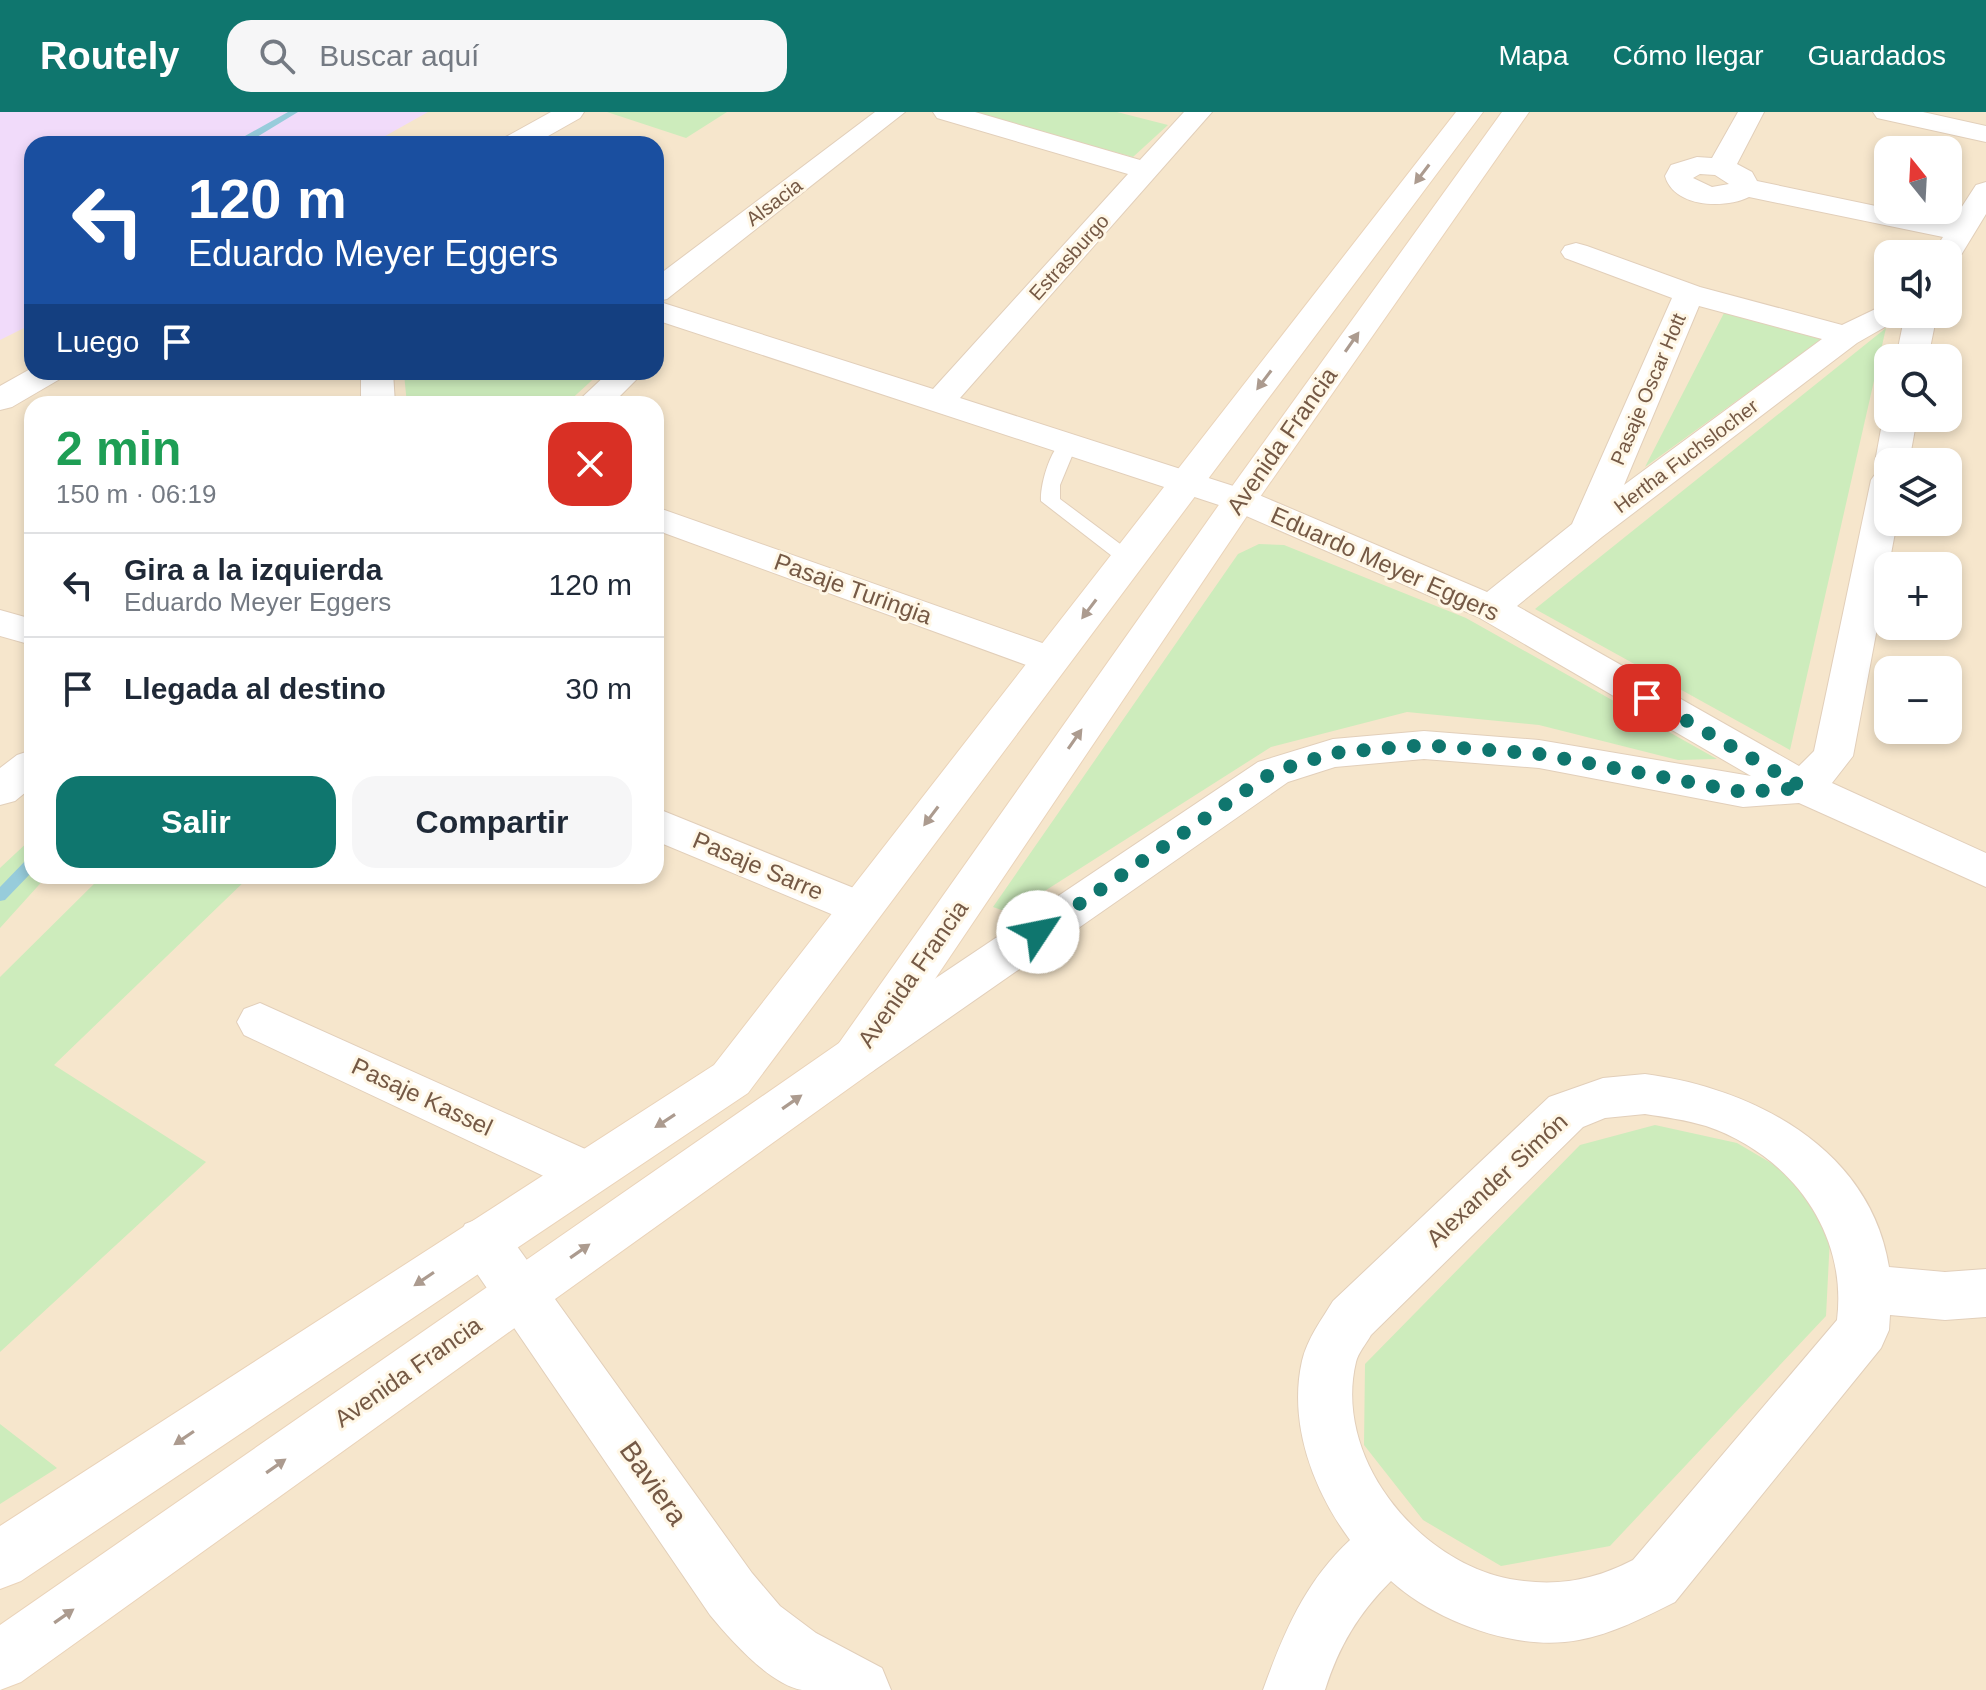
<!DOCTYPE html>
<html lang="es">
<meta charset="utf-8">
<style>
:root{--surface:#fff;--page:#f6f6f7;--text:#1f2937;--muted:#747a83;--line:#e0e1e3;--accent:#0f766e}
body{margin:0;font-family:Helvetica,sans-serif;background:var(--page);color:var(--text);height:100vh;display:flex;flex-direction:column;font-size:30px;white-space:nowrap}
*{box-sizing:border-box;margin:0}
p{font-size:26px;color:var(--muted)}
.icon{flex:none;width:44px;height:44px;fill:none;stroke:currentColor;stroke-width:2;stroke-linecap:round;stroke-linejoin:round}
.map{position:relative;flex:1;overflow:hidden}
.details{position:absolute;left:24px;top:284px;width:640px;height:488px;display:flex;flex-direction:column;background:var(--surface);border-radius:24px;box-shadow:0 4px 12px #0003}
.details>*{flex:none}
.top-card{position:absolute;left:24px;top:24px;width:640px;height:244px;border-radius:24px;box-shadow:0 4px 12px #0003;background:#1a4fa0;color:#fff;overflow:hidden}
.needle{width:52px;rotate:342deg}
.buttons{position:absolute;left:1874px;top:24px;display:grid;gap:16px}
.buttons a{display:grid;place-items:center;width:88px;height:88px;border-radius:16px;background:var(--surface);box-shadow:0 4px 12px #0003;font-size:40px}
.pin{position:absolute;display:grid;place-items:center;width:68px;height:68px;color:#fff;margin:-34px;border-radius:16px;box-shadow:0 4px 12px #0006}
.me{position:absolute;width:88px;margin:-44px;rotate:56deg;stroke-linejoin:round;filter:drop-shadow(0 0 6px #0008)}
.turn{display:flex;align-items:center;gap:28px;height:168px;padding:0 32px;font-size:36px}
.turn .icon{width:104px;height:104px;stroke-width:2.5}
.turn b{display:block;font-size:56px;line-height:68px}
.then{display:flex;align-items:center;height:76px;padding:0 32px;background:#0003;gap:16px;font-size:30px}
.round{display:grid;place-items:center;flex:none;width:84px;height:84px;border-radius:24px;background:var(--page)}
.overview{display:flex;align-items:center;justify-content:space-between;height:136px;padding:0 32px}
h1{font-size:48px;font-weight:800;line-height:60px;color:#1e9e55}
.action{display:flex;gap:16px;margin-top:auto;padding:16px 32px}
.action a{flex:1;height:92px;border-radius:24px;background:var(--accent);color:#fff;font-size:32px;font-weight:800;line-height:92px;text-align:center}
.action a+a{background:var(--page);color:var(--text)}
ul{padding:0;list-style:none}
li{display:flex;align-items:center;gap:24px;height:104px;padding:0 32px;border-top:2px solid var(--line)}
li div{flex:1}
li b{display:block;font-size:30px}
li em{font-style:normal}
header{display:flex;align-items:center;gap:48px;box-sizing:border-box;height:112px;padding:0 40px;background:var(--accent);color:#fff}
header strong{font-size:38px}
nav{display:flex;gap:44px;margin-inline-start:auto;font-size:28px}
.search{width:560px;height:72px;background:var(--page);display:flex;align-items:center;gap:20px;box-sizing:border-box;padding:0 28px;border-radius:24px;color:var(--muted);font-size:30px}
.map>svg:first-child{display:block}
.residential{fill:#f6e6cc;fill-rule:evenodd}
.education{fill:#f1dbfa}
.green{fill:#cdecbc}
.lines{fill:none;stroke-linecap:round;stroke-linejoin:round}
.stream{fill:#97ccdb;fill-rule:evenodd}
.service-casing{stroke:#e2cfba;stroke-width:2}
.minor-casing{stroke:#e2cfba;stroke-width:2}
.secondary-casing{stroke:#ead3b9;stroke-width:2}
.service{fill:#fff;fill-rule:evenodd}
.minor{fill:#fff;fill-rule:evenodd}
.secondary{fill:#fff;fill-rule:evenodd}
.oneway{fill:#ac9b8f}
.route{stroke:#0f766e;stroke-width:14;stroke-dasharray:0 25.2}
.labels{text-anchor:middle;stroke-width:6;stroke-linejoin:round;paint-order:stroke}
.far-street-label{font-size:20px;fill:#755945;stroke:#fff7e6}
.street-label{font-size:24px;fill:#755945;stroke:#fff7e6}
.near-street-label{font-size:28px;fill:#755945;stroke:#fff7e6}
</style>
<header>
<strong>Routely</strong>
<div class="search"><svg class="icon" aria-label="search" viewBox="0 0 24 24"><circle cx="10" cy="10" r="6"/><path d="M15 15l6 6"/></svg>Buscar aquí</div>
<nav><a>Mapa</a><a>Cómo llegar</a><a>Guardados</a></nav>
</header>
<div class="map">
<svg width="1986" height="1578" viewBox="0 0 1986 1578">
<rect width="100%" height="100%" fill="#fef4de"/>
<path class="residential" d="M0 0H1986V1578H0ZM32 32H656V260H32ZM1888 38H1948V98H1888ZM1888 142H1948V202H1888ZM1888 246H1948V306H1888ZM32 292H656V764H32ZM1888 350H1948V410H1888ZM1888 454H1948V514H1888ZM1888 558H1948V618H1888Z"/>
<path class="education" d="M0 0H428L371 32H32V212L0 228Z"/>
<path class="green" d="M607 0H727L686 26Z
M965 0H1117L1168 13 1133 45Z
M1724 201 1822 227 1645 355Z
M1886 216 1790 638 1535 497Z
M411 260H601L566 292H407L404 262Z
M1259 432 1284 433 1466 506 1717 647 1678 648 1539 613 1407 600 1271 635 1010 801 993 795 1238 442Z
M32 726V764H47L0 816V756Z
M102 764H250L54 953 206 1050 0 1240V865Z
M1655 1013 1737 1031 1790 1062 1830 1125 1826 1204 1610 1434 1501 1454 1423 1408 1364 1333 1365 1252 1580 1033Z
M0 1312 57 1356 0 1392Z"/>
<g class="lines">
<path class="stream" d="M288 0H298L252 28 249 32H241L245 24Z
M32 746V760L5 788 0 789V775L27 747Z"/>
<defs>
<path id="service" d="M1068 326 1077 332 1060 373V387L1135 443 1138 447 1135 451H1121L1041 389C1040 373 1051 331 1068 326Z"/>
<path id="minor" d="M551 0H584L580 6 534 32H500L504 26Z
M875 0H905L667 187 657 189 933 277 1128 62 937 6 933 0H975L1140 48 1184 0H1212L960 286 1252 380 1487 480 1572 412 1672 186 1565 146 1561 140 1565 134 1576 131 1587 134 1700 175 1842 213 1888 191V202H1902L1899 207 1857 231 1602 425 1517 494 1799 654 1814 639 1871 368 1876 361 1884 358 1875 350 1883 306 1888 299V306H1917L1909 350H1888V410H1897L1853 644 1832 671 1986 741V775L1799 691 1743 695 1539 656 1424 647 1335 655 1288 670 873 959 856 965 839 959 832 945 839 931 1258 650 1333 627 1424 619 1539 628 1751 664 1478 505 1228 396 656 208V165ZM1699 194 1822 227 1624 373Z
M1738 0H1764L1737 52 1752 60 1757 69 1952 110 1976 73 1986 70V102L1958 148 1948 151V142H1932L1943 125 1749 85C1725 97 1674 96 1665 64L1671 53 1697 45 1712 46ZM1700 62 1715 63 1729 72 1712 75 1693 66Z
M1873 0H1923L1986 14V30L1877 6Z
M1905 202H1937L1928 246H1896Z
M32 256V260H65L60 267 12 295 0 298V274Z
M361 260H393L395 292H361Z
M609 260H644L612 292H575Z
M656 395 1065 539 1070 548 1065 557 1051 561 1037 557 656 418Z
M0 498 32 507V533L0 524Z
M32 638V675L15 689 0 693V656L17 643Z
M656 696 876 785 882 797 876 809 860 814 656 729Z
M260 891 603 1045 610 1060 603 1075 585 1082 567 1075 244 923 237 910 244 897Z
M1645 962C1753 976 1870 1036 1889 1155L1945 1160 1986 1157V1205L1945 1208 1890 1203 1889 1218 1881 1236 1675 1490C1645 1505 1612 1522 1579 1528 1517 1540 1437 1510 1391 1469 1358 1502 1339 1534 1325 1578H1263C1284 1520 1305 1470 1350 1428 1313 1378 1288 1311 1302 1249 1307 1227 1322 1207 1333 1189L1549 985 1603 966ZM1645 1002C1665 1005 1686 1008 1706 1014 1789 1042 1848 1119 1837 1208L1633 1448C1593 1469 1555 1475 1510 1467 1417 1449 1333 1345 1356 1250 1358 1241 1366 1232 1371 1223L1583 1015 1605 1006Z
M483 1105 501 1112 752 1461 780 1494 816 1521 882 1556 891 1578C862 1578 830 1578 802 1578 769 1572 730 1527 710 1503L465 1144 457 1128 465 1112Z"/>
<path id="secondary" d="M1456 0H1483L748 981 21 1469 0 1477V1414L714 953Z
M1502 0H1529L1253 395 873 959 21 1570 0 1578V1513L839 931 1228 380Z"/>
</defs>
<use href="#service" class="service-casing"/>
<use href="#minor" class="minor-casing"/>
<use href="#secondary" class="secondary-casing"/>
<use href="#service" class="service"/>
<use href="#minor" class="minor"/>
<use href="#secondary" class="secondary"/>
</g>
<defs><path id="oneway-solid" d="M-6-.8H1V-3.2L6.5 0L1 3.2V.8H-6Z" transform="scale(2)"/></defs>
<g class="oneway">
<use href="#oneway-solid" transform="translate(1422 62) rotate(127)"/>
<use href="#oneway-solid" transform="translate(1352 230) rotate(-55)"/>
<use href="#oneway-solid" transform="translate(1264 268) rotate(127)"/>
<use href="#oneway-solid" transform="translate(1089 497) rotate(127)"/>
<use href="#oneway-solid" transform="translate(1075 627) rotate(-55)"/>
<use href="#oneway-solid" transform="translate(931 704) rotate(127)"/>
<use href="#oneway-solid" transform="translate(792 990) rotate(-35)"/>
<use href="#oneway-solid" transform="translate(665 1009) rotate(147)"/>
<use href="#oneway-solid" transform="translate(580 1139) rotate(-35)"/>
<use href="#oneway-solid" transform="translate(424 1167) rotate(146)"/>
<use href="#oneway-solid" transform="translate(184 1326) rotate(146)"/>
<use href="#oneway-solid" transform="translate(276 1354) rotate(-35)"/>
<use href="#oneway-solid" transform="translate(64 1504) rotate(-35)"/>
</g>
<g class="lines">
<path class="route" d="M1038 820 1273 660 1333 641 1424 633 1539 642 1743 680 1804 676 1647 586"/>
</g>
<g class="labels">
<g class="far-street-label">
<text transform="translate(774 90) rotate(-37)" y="7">Alsacia</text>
<text transform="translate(1069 145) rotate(-48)" y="7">Estrasburgo</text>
<text transform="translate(1648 277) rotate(-67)" y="7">Pasaje Oscar Hott</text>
<text transform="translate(1686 344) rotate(-37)" y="7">Hertha Fuchslocher</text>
</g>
<g class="street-label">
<text transform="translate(1282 329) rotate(-55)" y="8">Avenida Francia</text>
<text transform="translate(1385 452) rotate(24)" y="8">Eduardo Meyer Eggers</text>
<text transform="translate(853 477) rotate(20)" y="8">Pasaje Turingia</text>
<text transform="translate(758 754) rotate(23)" y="8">Pasaje Sarre</text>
<text transform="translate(913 862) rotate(-55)" y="8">Avenida Francia</text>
<text transform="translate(422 985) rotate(25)" y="8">Pasaje Kassel</text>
<text transform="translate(1497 1068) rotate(-43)" y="8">Alexander Simón</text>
<text transform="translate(408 1260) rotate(-35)" y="8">Avenida Francia</text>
</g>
<g class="near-street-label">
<text transform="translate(654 1371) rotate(55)" y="10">Baviera</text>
</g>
</g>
</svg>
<div class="buttons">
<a><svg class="needle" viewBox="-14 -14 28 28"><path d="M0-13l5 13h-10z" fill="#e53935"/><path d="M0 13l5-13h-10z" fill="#747a83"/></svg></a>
<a><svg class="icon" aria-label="sound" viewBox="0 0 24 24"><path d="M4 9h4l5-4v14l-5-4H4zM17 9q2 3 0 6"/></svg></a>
<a><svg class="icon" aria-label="search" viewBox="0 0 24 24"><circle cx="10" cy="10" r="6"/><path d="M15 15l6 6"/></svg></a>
<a><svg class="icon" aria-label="layers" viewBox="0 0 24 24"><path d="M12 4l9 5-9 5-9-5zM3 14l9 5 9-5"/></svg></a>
<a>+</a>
<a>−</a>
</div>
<div class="pin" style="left:1647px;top:586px;background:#d93025"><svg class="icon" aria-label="arrive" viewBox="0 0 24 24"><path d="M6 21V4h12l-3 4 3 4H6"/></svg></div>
<svg class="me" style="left:1038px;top:820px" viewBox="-20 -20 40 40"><circle r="19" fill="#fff"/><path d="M0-13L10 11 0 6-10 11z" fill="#0f766e"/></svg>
<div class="top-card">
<div class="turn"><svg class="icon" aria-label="left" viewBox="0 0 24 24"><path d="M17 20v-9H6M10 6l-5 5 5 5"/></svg><div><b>120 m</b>Eduardo Meyer Eggers</div></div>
<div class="then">Luego<svg class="icon" aria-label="arrive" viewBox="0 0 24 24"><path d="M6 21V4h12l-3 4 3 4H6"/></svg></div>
</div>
<section class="details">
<div class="overview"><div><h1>2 min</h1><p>150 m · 06:19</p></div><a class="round" style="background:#d93025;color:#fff"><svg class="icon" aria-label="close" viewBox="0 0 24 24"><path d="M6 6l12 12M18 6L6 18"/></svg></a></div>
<ul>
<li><svg class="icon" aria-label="left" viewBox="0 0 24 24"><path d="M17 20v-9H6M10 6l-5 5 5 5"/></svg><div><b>Gira a la izquierda</b><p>Eduardo Meyer Eggers</p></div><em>120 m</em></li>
<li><svg class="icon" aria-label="arrive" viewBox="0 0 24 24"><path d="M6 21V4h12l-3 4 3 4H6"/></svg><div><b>Llegada al destino</b></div><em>30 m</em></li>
</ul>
<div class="action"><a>Salir</a><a>Compartir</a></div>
</section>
</div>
